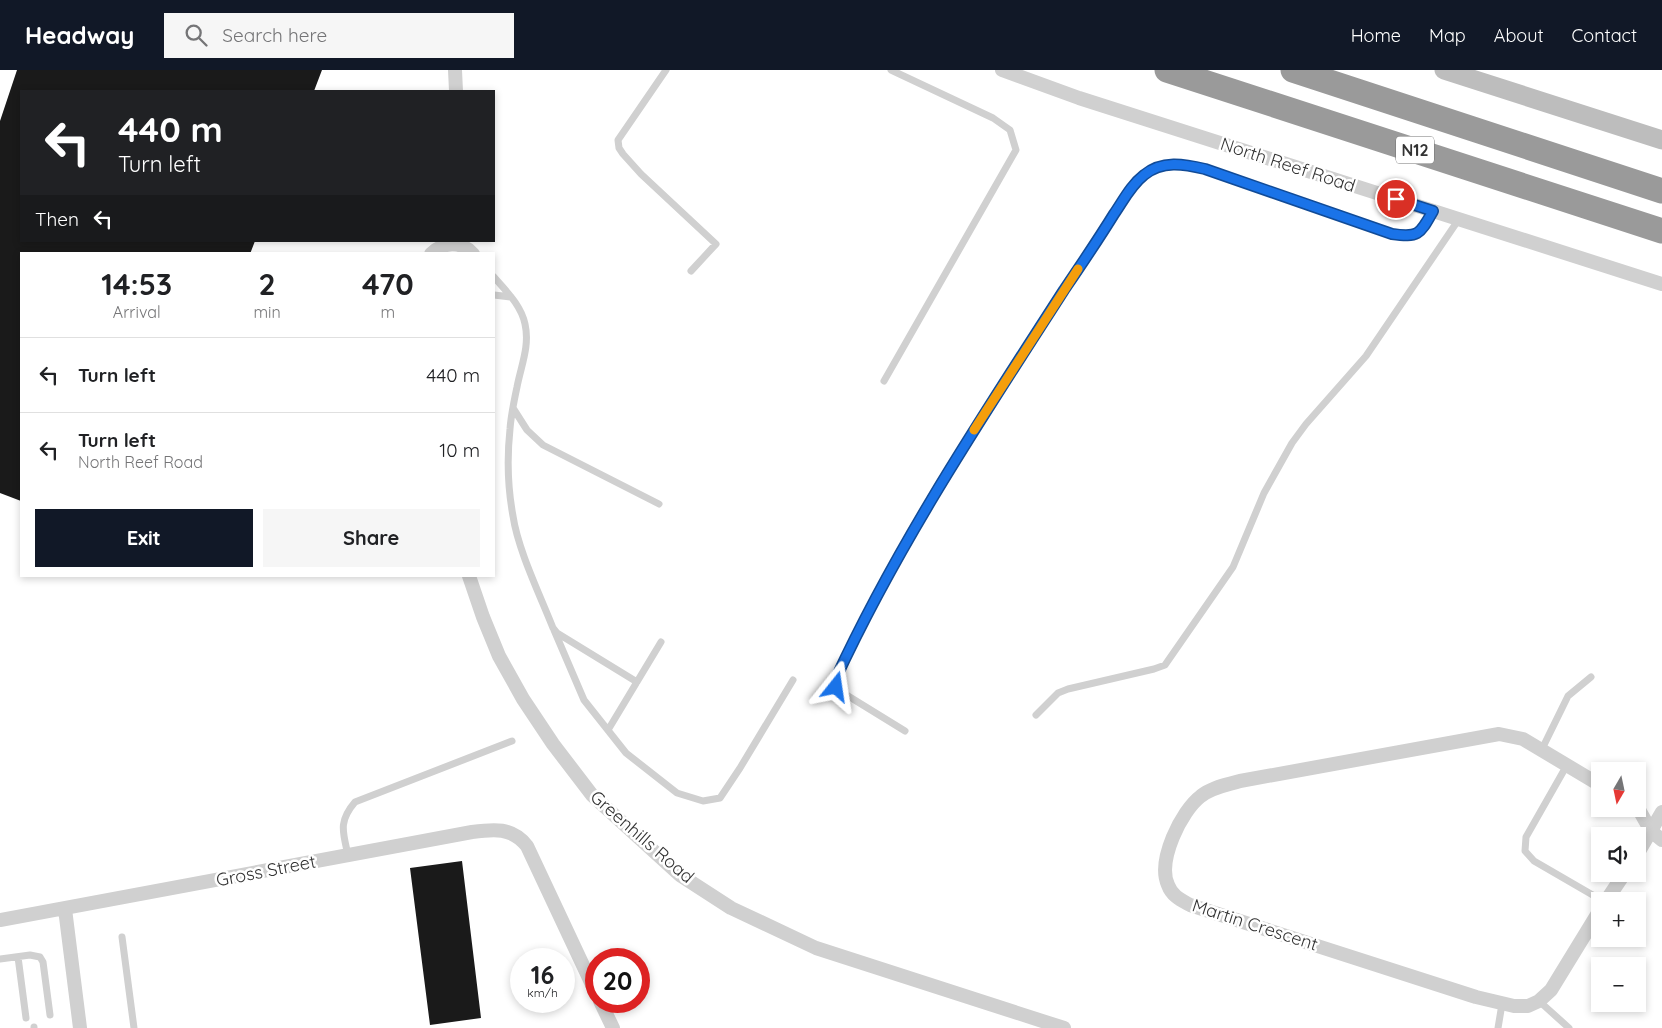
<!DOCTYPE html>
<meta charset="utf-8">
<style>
:root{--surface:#fff;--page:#f6f6f6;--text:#202124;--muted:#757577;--line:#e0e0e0;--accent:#111827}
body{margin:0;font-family:Quicksand,sans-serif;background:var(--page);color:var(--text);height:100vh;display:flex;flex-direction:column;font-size:19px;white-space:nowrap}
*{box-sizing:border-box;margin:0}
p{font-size:16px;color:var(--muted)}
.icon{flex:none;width:28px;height:28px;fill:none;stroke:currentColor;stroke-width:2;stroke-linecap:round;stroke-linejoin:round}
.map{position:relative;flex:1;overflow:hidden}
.side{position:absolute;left:20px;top:182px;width:475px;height:325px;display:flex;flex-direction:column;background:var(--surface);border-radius:0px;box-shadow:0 2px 8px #0003}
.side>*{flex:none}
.top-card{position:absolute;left:20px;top:20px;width:475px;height:152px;border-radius:0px;box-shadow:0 2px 8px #0003;background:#202124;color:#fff;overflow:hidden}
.needle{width:32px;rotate:189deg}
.buttons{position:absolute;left:1591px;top:692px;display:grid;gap:10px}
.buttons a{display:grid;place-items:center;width:55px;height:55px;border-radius:0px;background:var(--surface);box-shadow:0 2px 8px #0003;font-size:25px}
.speed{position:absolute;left:510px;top:878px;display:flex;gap:10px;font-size:25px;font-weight:700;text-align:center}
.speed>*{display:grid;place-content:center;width:65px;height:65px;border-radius:50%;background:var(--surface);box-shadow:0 2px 8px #0003;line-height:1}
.speed small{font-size:12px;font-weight:400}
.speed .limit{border:8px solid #d22;background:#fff;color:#111}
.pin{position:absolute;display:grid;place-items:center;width:42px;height:42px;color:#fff;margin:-21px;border:2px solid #fff;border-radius:50%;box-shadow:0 1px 5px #0007}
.me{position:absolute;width:55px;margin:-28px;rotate:15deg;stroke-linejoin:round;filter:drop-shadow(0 0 4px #0008)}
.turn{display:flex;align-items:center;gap:18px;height:105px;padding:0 15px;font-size:22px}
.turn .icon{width:65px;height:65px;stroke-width:2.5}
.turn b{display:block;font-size:35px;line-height:42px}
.then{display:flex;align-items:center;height:48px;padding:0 15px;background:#0003;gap:10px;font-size:19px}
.eta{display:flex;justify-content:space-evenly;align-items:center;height:85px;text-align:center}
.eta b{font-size:30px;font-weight:700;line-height:35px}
.action{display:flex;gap:10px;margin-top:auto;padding:10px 15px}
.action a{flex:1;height:58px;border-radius:0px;background:var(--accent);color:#fff;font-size:20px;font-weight:700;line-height:58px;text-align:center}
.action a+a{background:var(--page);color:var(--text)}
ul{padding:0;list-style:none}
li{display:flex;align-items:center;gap:15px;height:75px;padding:0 15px;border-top:1px solid var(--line)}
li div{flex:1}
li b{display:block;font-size:19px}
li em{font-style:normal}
header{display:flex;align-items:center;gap:30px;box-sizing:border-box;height:70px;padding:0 25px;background:var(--accent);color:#fff}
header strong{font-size:24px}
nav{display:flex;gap:28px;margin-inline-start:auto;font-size:18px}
.search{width:350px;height:45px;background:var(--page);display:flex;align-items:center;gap:12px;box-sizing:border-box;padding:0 18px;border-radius:0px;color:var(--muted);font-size:19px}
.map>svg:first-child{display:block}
.building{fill:#1a1a1a}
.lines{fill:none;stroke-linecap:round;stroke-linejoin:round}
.lane{stroke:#d0d0d0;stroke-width:7}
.street{stroke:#d0d0d0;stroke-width:14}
.secondary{stroke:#bdbdbd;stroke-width:19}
.highway{stroke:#9a9a9a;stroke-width:25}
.route-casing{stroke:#114b97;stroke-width:12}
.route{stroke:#1a73e8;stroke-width:9}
.slow{stroke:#f59e0b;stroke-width:9}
.labels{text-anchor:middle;stroke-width:5;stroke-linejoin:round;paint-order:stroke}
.shield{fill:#fff;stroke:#707070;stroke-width:1}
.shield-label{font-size:16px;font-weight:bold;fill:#333}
.street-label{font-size:18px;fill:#333;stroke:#fff}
</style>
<header>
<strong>Headway</strong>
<div class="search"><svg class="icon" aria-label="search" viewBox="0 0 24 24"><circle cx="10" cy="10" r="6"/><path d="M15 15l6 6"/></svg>Search here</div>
<nav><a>Home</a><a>Map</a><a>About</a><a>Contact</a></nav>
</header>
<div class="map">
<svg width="1662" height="958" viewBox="0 0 1662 958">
<rect width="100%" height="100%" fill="#fff"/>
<path class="building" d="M17 0H322L314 21H21V171H255L250 184H21V431L0 423V51Z
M462 791 481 948 430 955 410 798Z"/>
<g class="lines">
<path class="lane" d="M666 0 618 70 619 78 623 84 641 104 716 174 691 201
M494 207C506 221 521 235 525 254 530 276 521 296 517 317 514 331 511 345 510 359 507 387 508 419 513 446 518 480 540 525 553 558L557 563 637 612
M494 225 511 227
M884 311 1016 80 1010 60 993 48 891 0
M513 338 527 360 543 375 659 434
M554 560 584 630 626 683 677 723 703 731 720 728 740 698 793 610
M1036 645 1058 623 1068 619 1154 599 1165 595 1233 497 1264 423 1292 373 1306 354 1366 286 1459 149
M608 660 661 572
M905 661 840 621 836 617V608L868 540 963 377 1130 121 1144 105 1164 95 1185 94 1205 99 1392 164C1419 168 1420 164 1433 141
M1542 679 1568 626 1591 607
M1567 695 1526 767 1525 781 1534 791 1603 831
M348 785C343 762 338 752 355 732L512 671
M122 867 134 958
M18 887 26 948
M0 889 30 885 40 887 43 892 50 945
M1539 931 1569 958
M34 957V958
M1498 958 1502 934"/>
<path class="street" d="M455 0 456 21
M1002 0 1079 28 1662 214
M431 184C443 172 461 170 473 184
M469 506 483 547 499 586 523 629 553 674 592 725 680 805 731 838 816 878 1064 958
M1600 715 1523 669 1499 664 1240 711C1227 715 1212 717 1201 726 1181 741 1157 791 1168 815 1172 826 1181 830 1190 835L1476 927 1514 936H1528L1539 931 1551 920 1600 840
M1638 738 1651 761 1662 770
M1638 783 1662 742
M1606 831 1624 804
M65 839 80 958
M0 850 472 762C494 759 512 757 527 776L596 923
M600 931 613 958"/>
<path class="secondary" d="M1444 0 1662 70"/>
<path class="highway" d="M1167 0 1662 161
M1293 0 1662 121"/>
</g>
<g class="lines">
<defs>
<path id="route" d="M836 617V608C899 472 983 346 1064 220 1081 195 1098 170 1114 144 1123 131 1131 115 1144 105 1162 90 1184 94 1205 99L1392 164C1419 168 1420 164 1433 141L1396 129"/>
</defs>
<use href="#route" class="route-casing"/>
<use href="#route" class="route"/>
<path class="slow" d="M974 360 1078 199"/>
</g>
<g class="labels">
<rect class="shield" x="1396" y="66.5" width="38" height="27" rx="4"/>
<g class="shield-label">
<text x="1415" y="86">N12</text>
</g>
<g class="street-label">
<text transform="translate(1288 95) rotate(18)" y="6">North Reef Road</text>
<text transform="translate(642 767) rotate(41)" y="6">Greenhills Road</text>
<text transform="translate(266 801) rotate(-11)" y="6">Gross Street</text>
<text transform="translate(1255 855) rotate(18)" y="6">Martin Crescent</text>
</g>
</g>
</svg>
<div class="buttons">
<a><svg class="needle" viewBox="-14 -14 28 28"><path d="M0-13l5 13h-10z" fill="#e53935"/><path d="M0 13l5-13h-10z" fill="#757577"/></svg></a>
<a><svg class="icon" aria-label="sound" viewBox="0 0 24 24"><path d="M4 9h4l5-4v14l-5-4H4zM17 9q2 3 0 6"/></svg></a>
<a>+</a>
<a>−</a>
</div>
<div class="speed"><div>16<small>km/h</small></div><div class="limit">20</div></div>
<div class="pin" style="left:1396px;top:129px;background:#d93025"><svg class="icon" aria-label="arrive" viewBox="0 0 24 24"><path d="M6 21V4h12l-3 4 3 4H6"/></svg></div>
<svg class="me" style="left:836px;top:617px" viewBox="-20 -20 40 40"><path d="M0-17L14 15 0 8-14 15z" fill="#1a73e8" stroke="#fff" stroke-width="4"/></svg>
<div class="top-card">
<div class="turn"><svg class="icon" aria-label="left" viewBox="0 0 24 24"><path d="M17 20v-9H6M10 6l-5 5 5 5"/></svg><div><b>440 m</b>Turn left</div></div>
<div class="then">Then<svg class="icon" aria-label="left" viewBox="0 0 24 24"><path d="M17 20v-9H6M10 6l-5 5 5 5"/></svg></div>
</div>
<section class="side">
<div class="eta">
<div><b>14:53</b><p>Arrival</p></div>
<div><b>2</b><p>min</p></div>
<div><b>470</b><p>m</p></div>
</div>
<ul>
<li><svg class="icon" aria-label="left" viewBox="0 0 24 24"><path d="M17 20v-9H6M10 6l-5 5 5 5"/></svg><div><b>Turn left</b></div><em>440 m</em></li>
<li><svg class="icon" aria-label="left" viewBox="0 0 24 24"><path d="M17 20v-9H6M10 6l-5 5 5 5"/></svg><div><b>Turn left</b><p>North Reef Road</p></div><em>10 m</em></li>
</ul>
<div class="action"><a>Exit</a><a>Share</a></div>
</section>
</div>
